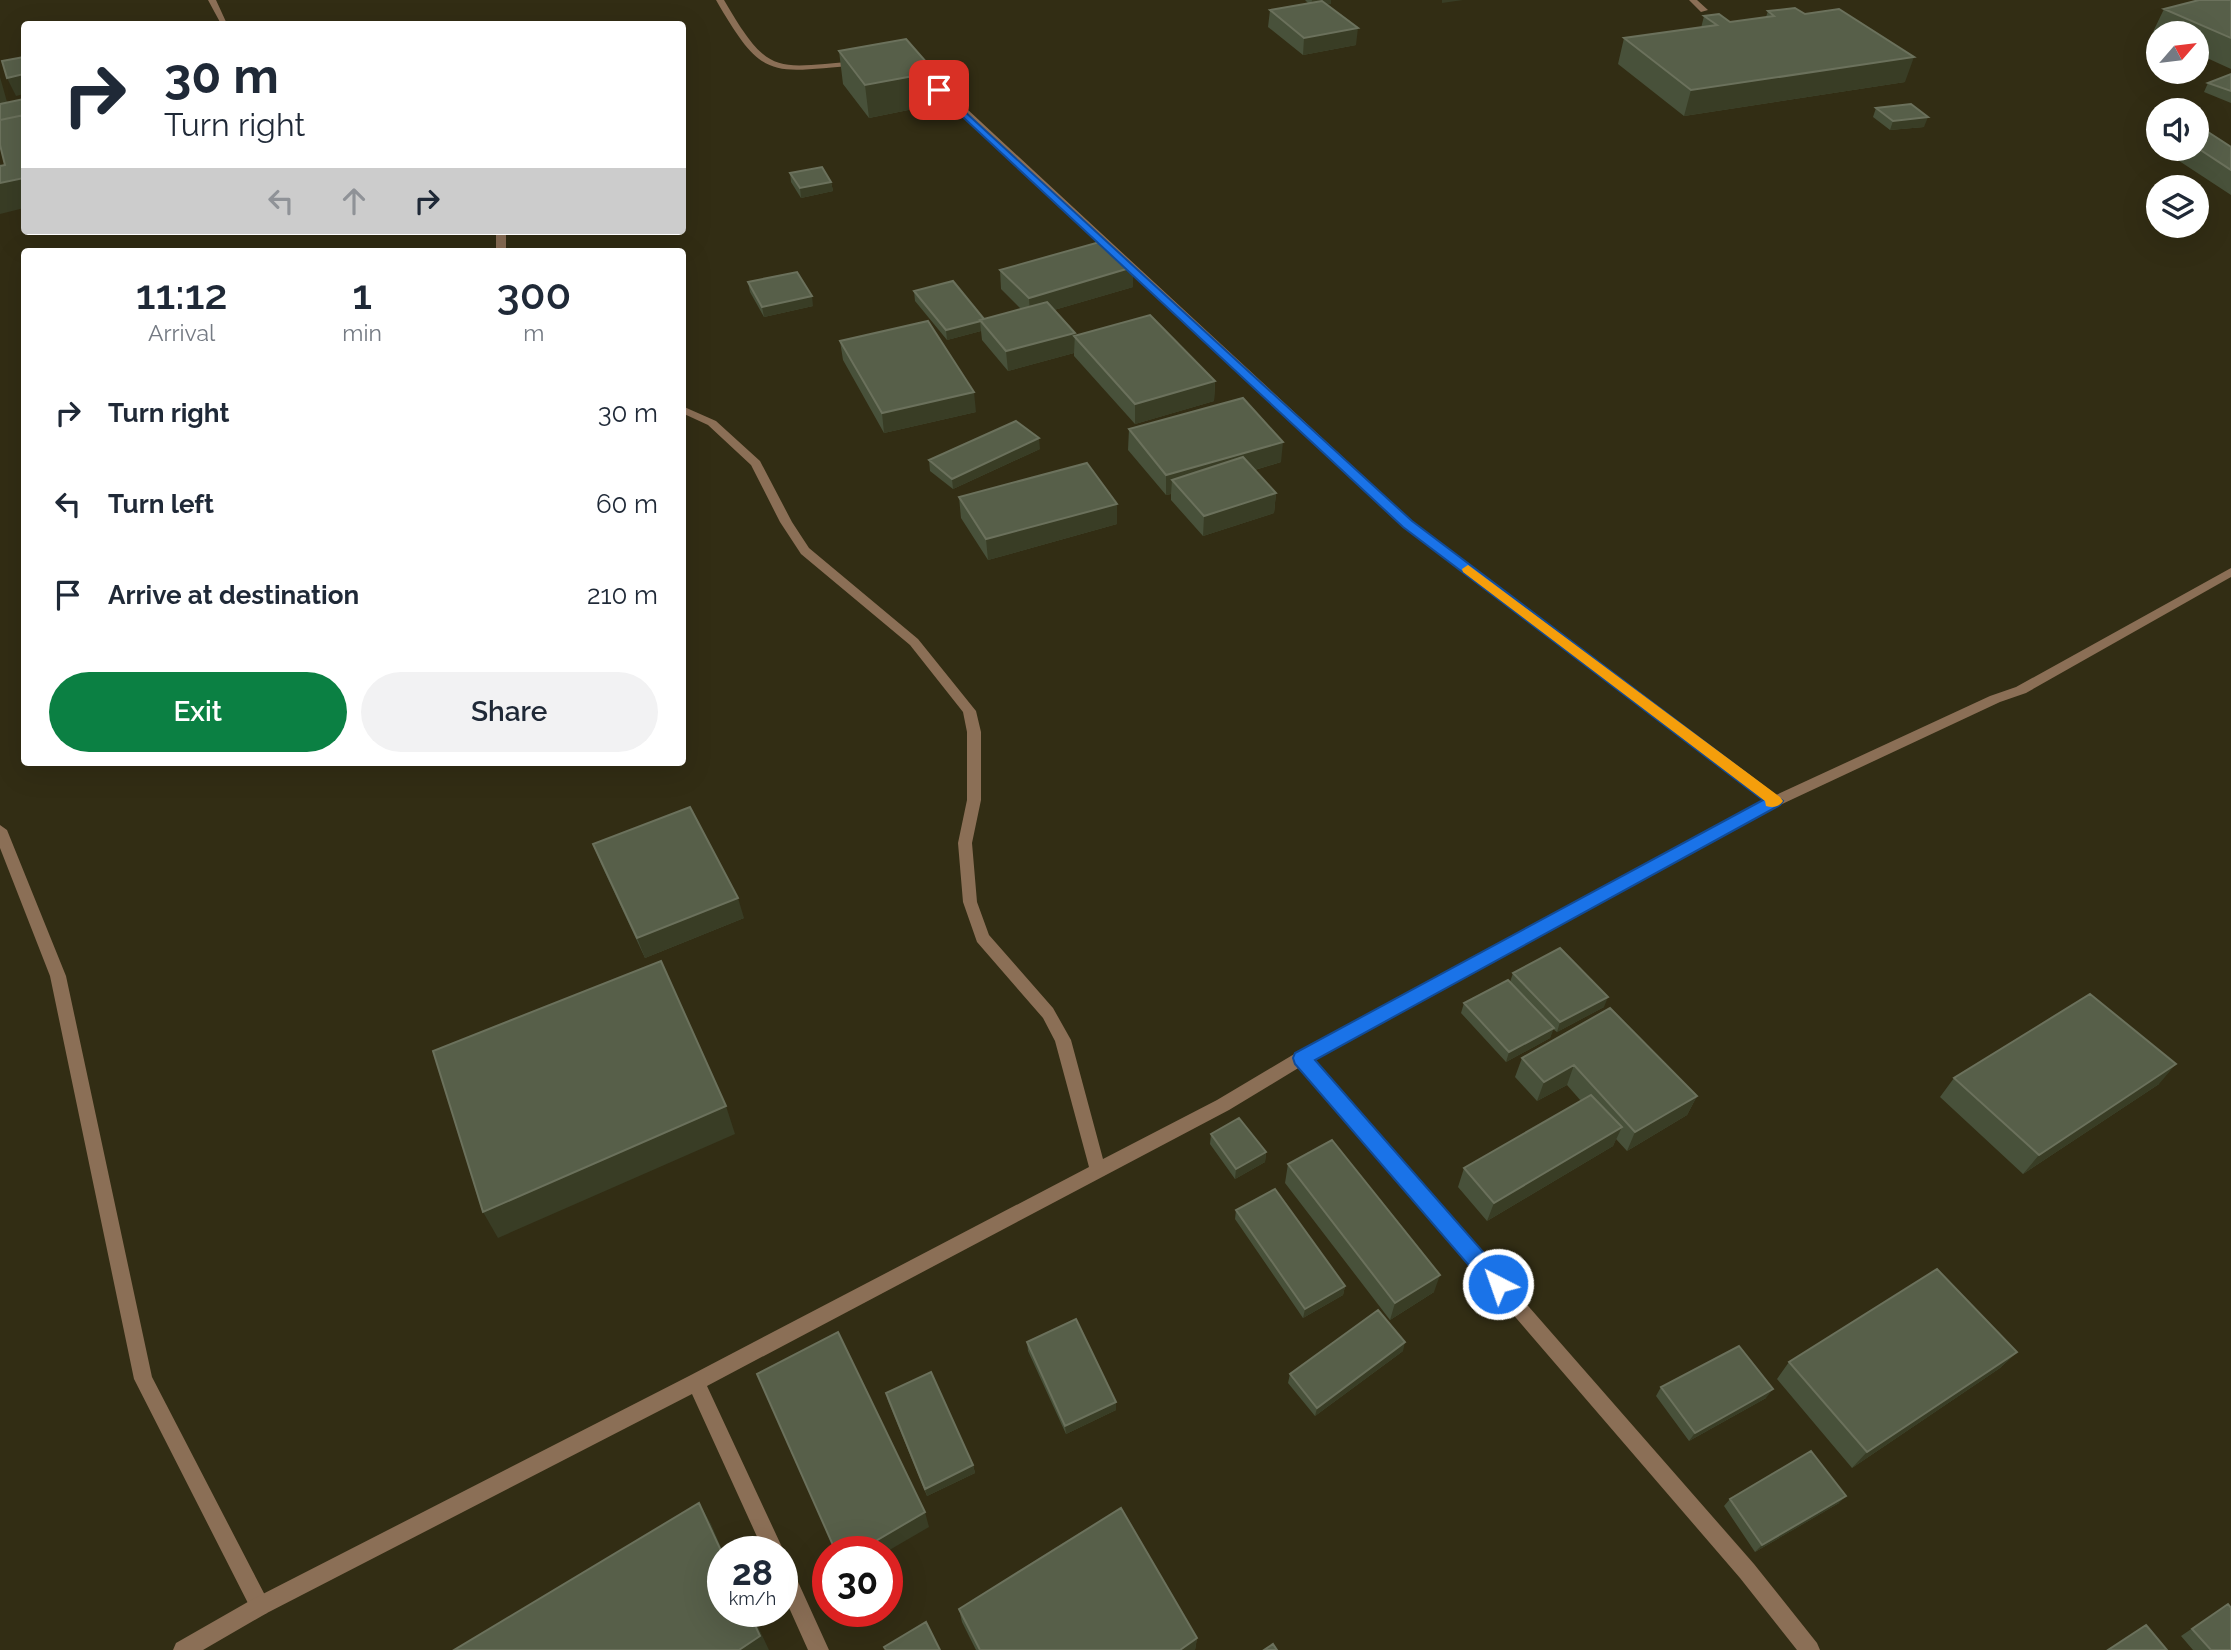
<!DOCTYPE html>
<style>
:root{--surface:#fff;--page:#f2f2f3;--text:#1f2937;--muted:#747a83;--accent:#0b8043}
body{margin:0;font-family:Raleway,sans-serif;background:var(--page);color:var(--text);height:100vh;display:flex;flex-direction:column;font-size:26px;white-space:nowrap}
*{box-sizing:border-box;margin:0}
p{font-size:23px;color:var(--muted)}
.icon{flex:none;width:38px;height:38px;fill:none;stroke:currentColor;stroke-width:2;stroke-linecap:round;stroke-linejoin:round}
.map{position:relative;flex:1;overflow:hidden}
.details{position:absolute;left:21px;top:248px;width:665px;height:518px;display:flex;flex-direction:column;background:var(--surface);border-radius:7px;box-shadow:0 7px 28px #0002}
.details>*{flex:none}
.top-card{position:absolute;left:21px;top:21px;width:665px;height:214px;border-radius:7px;box-shadow:0 7px 28px #0002;background:#fff;color:var(--text);overflow:hidden}
.needle{width:46px;rotate:62deg}
.fabs{position:absolute;left:2146px;top:21px;display:grid;gap:14px}
.fabs a{display:grid;place-items:center;width:63px;height:63px;border-radius:50%;background:var(--surface);box-shadow:0 7px 28px #0002;font-size:35px}
.speed{position:absolute;left:707px;top:1536px;display:flex;gap:14px;font-size:35px;font-weight:700;text-align:center}
.speed>*{display:grid;place-content:center;width:91px;height:91px;border-radius:50%;background:var(--surface);box-shadow:0 7px 28px #0002;line-height:1}
.speed small{font-size:18px;font-weight:400}
.speed .limit{border:10px solid #d22;background:#fff;color:#111}
.pin{position:absolute;display:grid;place-items:center;width:60px;height:60px;color:#fff;margin:-30px;border-radius:14px;box-shadow:0 4px 10px #0006}
.me{position:absolute;width:77px;margin:-38px;rotate:319deg;stroke-linejoin:round;filter:drop-shadow(0 0 5px #0008)}
.turn{display:flex;align-items:center;gap:24px;height:147px;padding:0 28px;font-size:32px}
.turn .icon{width:91px;height:91px;stroke-width:2.5}
.turn b{display:block;font-size:49px;line-height:60px}
.lanes{display:flex;align-items:center;height:66px;padding:0 28px;background:#0003;justify-content:center;gap:35px;direction:ltr}
.lanes .off{opacity:.35}
.eta{display:flex;justify-content:space-evenly;align-items:center;height:119px;text-align:center}
.eta b{font-size:42px;font-weight:600;line-height:49px}
.cta{display:flex;gap:14px;margin-top:auto;padding:14px 28px}
.cta a{flex:1;height:80px;border-radius:42px;background:var(--accent);color:#fff;font-size:28px;font-weight:600;line-height:80px;text-align:center}
.cta a+a{background:var(--page);color:var(--text)}
ul{padding:0;list-style:none}
li{display:flex;align-items:center;gap:21px;height:91px;padding:0 28px}
li div{flex:1}
li b{display:block;font-size:26px}
li em{font-style:normal}
.map>svg:first-child{display:block}
.lines{fill:none;stroke-linecap:round;stroke-linejoin:round}
.lane{fill:#8b6f56;fill-rule:evenodd}
.street{fill:#8b6f56;fill-rule:evenodd}
.wall{fill:#48513a}
.shaded-wall{fill:#393d25}
.building{fill:#575f49;stroke:#6b715c;stroke-width:2}
.route{fill:#1a73e8;stroke:#114b97;stroke-width:2}
.slow{fill:#f59e0b}
</style>
<div class="map">
<svg width="2231" height="1650" viewBox="0 0 2231 1650">
<rect width="100%" height="100%" fill="#322d14"/>
<g class="lines">
<path class="lane" d="M1689 0H1697L1708 10 1701 12Z
M0 825 7 830 66 976 152 1377 267 1599 270 1606 267 1613 260 1616 253 1613 134 1379 50 976 0 848Z"/>
<path class="street" d="M208 0H216L227 24H221Z
M716 0H724C770 79 775 67 860 61L864 63 860 65C770 72 764 83 716 0Z
M920 71H926L1412 521 1776 795 1990 696 2016 687 2231 568V577L2026 693 2000 702 1780 805 1313 1060 1754 1564 1817 1643 1820 1650H1797L1740 1578 1300 1067 1229 1110 707 1386 781 1545 784 1552 782 1556V1552H764L692 1394 267 1613 203 1650H173L176 1643 253 1599 689 1376 1089 1167 1055 1041 1043 1018 977 942 963 902 958 843 967 800V732L963 712 910 645 801 554 780 522 751 465 708 425 682 413V406L716 421 760 461 792 522 809 548 918 639 976 711 981 732V800L972 843 977 902 989 935 1053 1008 1071 1040 1103 1159 1217 1100 1296 1053 1765 800 1404 527 920 75Z
M496 231H506V252H496Z
M782 1559 789 1562 829 1650H808L782 1592Z"/>
</g>
<path class="wall" d="M1305 0H1331V4H1327L1356 45 1303 55 1268 27 1270 10 1308 3Z
M2231 0V69L2196 53V33H2158V36L2152 34 2164 9Z
M1768 11 1905 82 1684 116 1618 64 1624 38 1701 28 1704 16 1730 22 1766 17Z
M839 51 938 104 869 118 843 84Z
M2231 74V103L2204 92 2208 83Z
M1876 108 1924 127 1890 130 1873 117Z
M2196 132 2231 147V195L2167 153 2169 149H2196Z
M790 173 831 182 833 191 801 198 791 182Z
M1133 267V287L1054 310 1075 333V336L1215 381 1214 401 1135 424 1074 356V353L1008 371 982 340 981 331 947 340 915 301 914 291 984 319 1021 309 1001 289 1000 270Z
M748 282 813 306 764 317 750 292Z
M840 341 976 412 884 433 843 360Z
M1129 429 1281 462 1255 470 1276 493 1274 513 1203 536 1171 500V494L1166 495 1128 450Z
M1040 449 953 489 930 471 929 460Z
M959 497 1117 524 988 560 961 518Z
M593 844 744 918 645 958 601 864Z
M1513 973 1604 1007 1557 1032 1553 1029 1550 1038 1506 1062 1461 1013 1464 1003 1510 982Z
M1610 1008 1697 1096 1687 1115 1627 1151 1616 1139 1613 1146 1487 1221 1458 1187 1464 1168 1581 1101 1567 1085 1537 1101 1515 1077 1522 1058Z
M1954 1078 2159 1084 2023 1174 1940 1097Z
M1211 1134 1266 1152 1265 1162 1235 1179 1210 1144Z
M1288 1164 1434 1292 1390 1320 1285 1183Z
M1236 1210 1345 1286 1343 1295 1303 1318 1235 1219Z
M1027 1342 1116 1402V1410L1066 1434 1028 1351Z
M1403 1351 1315 1416 1288 1383 1290 1374Z
M2017 1352 2000 1368 1852 1468 1777 1379 1789 1362Z
M1661 1387 1766 1398 1689 1441 1656 1396Z
M886 1393 973 1465 975 1473 927 1496 888 1401Z
M1730 1499 1839 1503 1755 1552 1724 1506Z
M2228 1604 2231 1650H2193L2181 1636Z
M959 1609 1197 1638 1195 1650H976L962 1622Z"/>
<path class="shaded-wall" d="M1312 0H1331V4L1311 7Z
M1442 0H1463L1442 3Z
M1358 28 1356 45 1303 55 1304 38Z
M1914 57 1905 82 1684 116 1691 90Z
M935 72 938 104 869 118 865 85Z
M24 74V94L16 96 7 78Z
M0 77 11 116 0 119Z
M1928 117 1924 127 1890 130 1893 121Z
M0 163 4 171 24 178V208L0 214Z
M831 182 833 191 801 198 800 188Z
M1133 267V287L1030 317 1029 298Z
M812 296 813 306 764 317 762 307Z
M980 321 981 331 947 340 946 330Z
M1075 333 1074 353 1008 371 1006 351Z
M1215 381 1214 401 1135 424V404Z
M974 392 976 412 884 433 882 413Z
M1039 438 1040 449 953 489 952 479Z
M1283 442 1281 462 1182 491 1172 480 1171 494 1166 495V475Z
M1276 493 1274 513 1203 536 1204 516Z
M1117 504V524L988 560 986 539Z
M738 898 744 918 645 958 637 938Z
M1608 997 1604 1007 1557 1032 1560 1022Z
M1554 1028 1550 1038 1506 1062 1509 1052Z
M2176 1064 2159 1084 2023 1174 2039 1155Z
M1574 1065 1567 1085 1537 1101 1544 1082Z
M1697 1096 1687 1115 1627 1151 1635 1132Z
M726 1106 735 1134 498 1238 483 1212Z
M1622 1127 1613 1146 1487 1221 1494 1203Z
M1266 1152 1265 1162 1235 1179 1236 1169Z
M1440 1275 1434 1292 1390 1320 1395 1303Z
M1345 1286 1343 1295 1303 1318 1305 1309Z
M1405 1342 1403 1351 1315 1416 1317 1408Z
M2017 1352 2000 1368 1852 1468 1867 1452Z
M1773 1389 1766 1398 1689 1441 1695 1433Z
M1116 1402V1410L1066 1434 1065 1426Z
M973 1465 975 1473 927 1496 925 1489Z
M1846 1496 1839 1503 1755 1552 1762 1545Z
M699 1503 711 1524 723 1552V1555Z
M925 1512 929 1527 886 1552H857Z
M749 1612H751L769 1650H739Z
M1197 1638 1195 1650H1180Z"/>
<path class="building" d="M2199 0H2231V38L2164 9Z
M1322 1 1358 28 1304 38 1270 10Z
M1795 8 1805 14 1839 9 1914 57 1691 90 1624 38 1717 25 1704 16 1719 14 1730 22 1774 16 1768 11Z
M906 39 935 72 865 85 839 51Z
M24 57V74L7 78 2 61Z
M2231 74V91L2208 83Z
M24 99V115L0 120V104Z
M1911 104 1928 117 1893 121 1876 108Z
M24 115V178L0 183V166L5 165 0 145V120Z
M2205 130 2231 147V170L2196 147V132Z
M822 167 831 182 800 188 790 173Z
M1103 241 1133 267 1029 298 1000 270Z
M797 272 812 296 762 307 748 282Z
M953 281 984 319 980 320 981 321 946 330 914 291Z
M1047 302 1075 333 1006 351 980 320Z
M1150 315 1215 381 1135 404 1074 336Z
M928 321 974 392 882 413 840 341Z
M1243 398 1283 442 1166 475 1129 429Z
M1016 421 1039 438 952 479 929 460Z
M1243 457 1276 493 1204 516 1172 480Z
M1087 463 1117 504 986 539 959 497Z
M690 807 738 898 637 938 593 844Z
M1560 948 1608 997 1560 1022 1513 973Z
M661 961 726 1106 483 1212 433 1051Z
M1508 980 1554 1028 1509 1052 1464 1003Z
M2090 994 2176 1064 2039 1155 1954 1078Z
M1610 1008 1697 1096 1635 1132 1574 1065 1544 1082 1522 1058Z
M1591 1095 1622 1127 1494 1203 1464 1168Z
M1239 1118 1266 1152 1236 1169 1211 1134Z
M1332 1140 1440 1275 1395 1303 1288 1164Z
M1275 1189 1345 1286 1305 1309 1236 1210Z
M1937 1269 2017 1352 1867 1452 1789 1362Z
M1378 1310 1405 1342 1317 1408 1290 1374Z
M1076 1319 1116 1402 1065 1426 1027 1342Z
M838 1332 925 1512 857 1552H836L757 1374Z
M1739 1346 1773 1389 1695 1433 1661 1387Z
M931 1372 973 1465 925 1489 886 1393Z
M1811 1451 1846 1496 1762 1545 1730 1499Z
M699 1503 723 1555V1612H749L760 1636 739 1650H454Z
M1121 1508 1197 1638 1180 1650H980L959 1609Z
M2228 1604 2231 1608V1650H2211L2192 1629Z
M926 1622 940 1650H886L884 1647Z
M2146 1625 2167 1650H2108Z
M1273 1644 1277 1650H1264Z"/>
<path class="route" d="M939 88 1412 521 1783 801 1780 805 1315 1060 1505 1277 1508 1284 1505 1291 1498 1293 1491 1291 1295 1064 1293 1058 1295 1053 1763 800 1403 527 936 92 934 90Z"/>
<path class="slow" d="M1468 565 1780 797 1783 801C1779 807 1773 808 1766 806L1765 801 1463 572 1462 569Z"/>
</svg>
<div class="fabs">
<a><svg class="needle" viewBox="-14 -14 28 28"><path d="M0-13l5 13h-10z" fill="#e53935"/><path d="M0 13l5-13h-10z" fill="#747a83"/></svg></a>
<a><svg class="icon" aria-label="sound" viewBox="0 0 24 24"><path d="M4 9h4l5-4v14l-5-4H4zM17 9q2 3 0 6"/></svg></a>
<a><svg class="icon" aria-label="layers" viewBox="0 0 24 24"><path d="M12 4l9 5-9 5-9-5zM3 14l9 5 9-5"/></svg></a>
</div>
<div class="speed"><div>28<small>km/h</small></div><div class="limit">30</div></div>
<div class="pin" style="left:939px;top:90px;background:#d93025"><svg class="icon" aria-label="arrive" viewBox="0 0 24 24"><path d="M6 21V4h12l-3 4 3 4H6"/></svg></div>
<svg class="me" style="left:1498px;top:1284px" viewBox="-20 -20 40 40"><circle r="17" fill="#1a73e8" stroke="#fff" stroke-width="3"/><path d="M0-11L8 9 0 5-8 9z" fill="#fff"/></svg>
<div class="top-card">
<div class="turn"><svg class="icon" aria-label="right" viewBox="0 0 24 24"><path d="M7 20v-9h11M14 6l5 5-5 5"/></svg><div><b>30 m</b>Turn right</div></div>
<div class="lanes"><svg class="icon off" aria-label="left" viewBox="0 0 24 24"><path d="M17 20v-9H6M10 6l-5 5 5 5"/></svg><svg class="icon off" aria-label="ahead" viewBox="0 0 24 24"><path d="M12 20V5M6 11l6-6 6 6"/></svg><svg class="icon" aria-label="right" viewBox="0 0 24 24"><path d="M7 20v-9h11M14 6l5 5-5 5"/></svg></div>
</div>
<section class="details">
<div class="eta">
<div><b>11:12</b><p>Arrival</p></div>
<div><b>1</b><p>min</p></div>
<div><b>300</b><p>m</p></div>
</div>
<ul>
<li><svg class="icon" aria-label="right" viewBox="0 0 24 24"><path d="M7 20v-9h11M14 6l5 5-5 5"/></svg><div><b>Turn right</b></div><em>30 m</em></li>
<li><svg class="icon" aria-label="left" viewBox="0 0 24 24"><path d="M17 20v-9H6M10 6l-5 5 5 5"/></svg><div><b>Turn left</b></div><em>60 m</em></li>
<li><svg class="icon" aria-label="arrive" viewBox="0 0 24 24"><path d="M6 21V4h12l-3 4 3 4H6"/></svg><div><b>Arrive at destination</b></div><em>210 m</em></li>
</ul>
<div class="cta"><a>Exit</a><a>Share</a></div>
</section>
</div>
